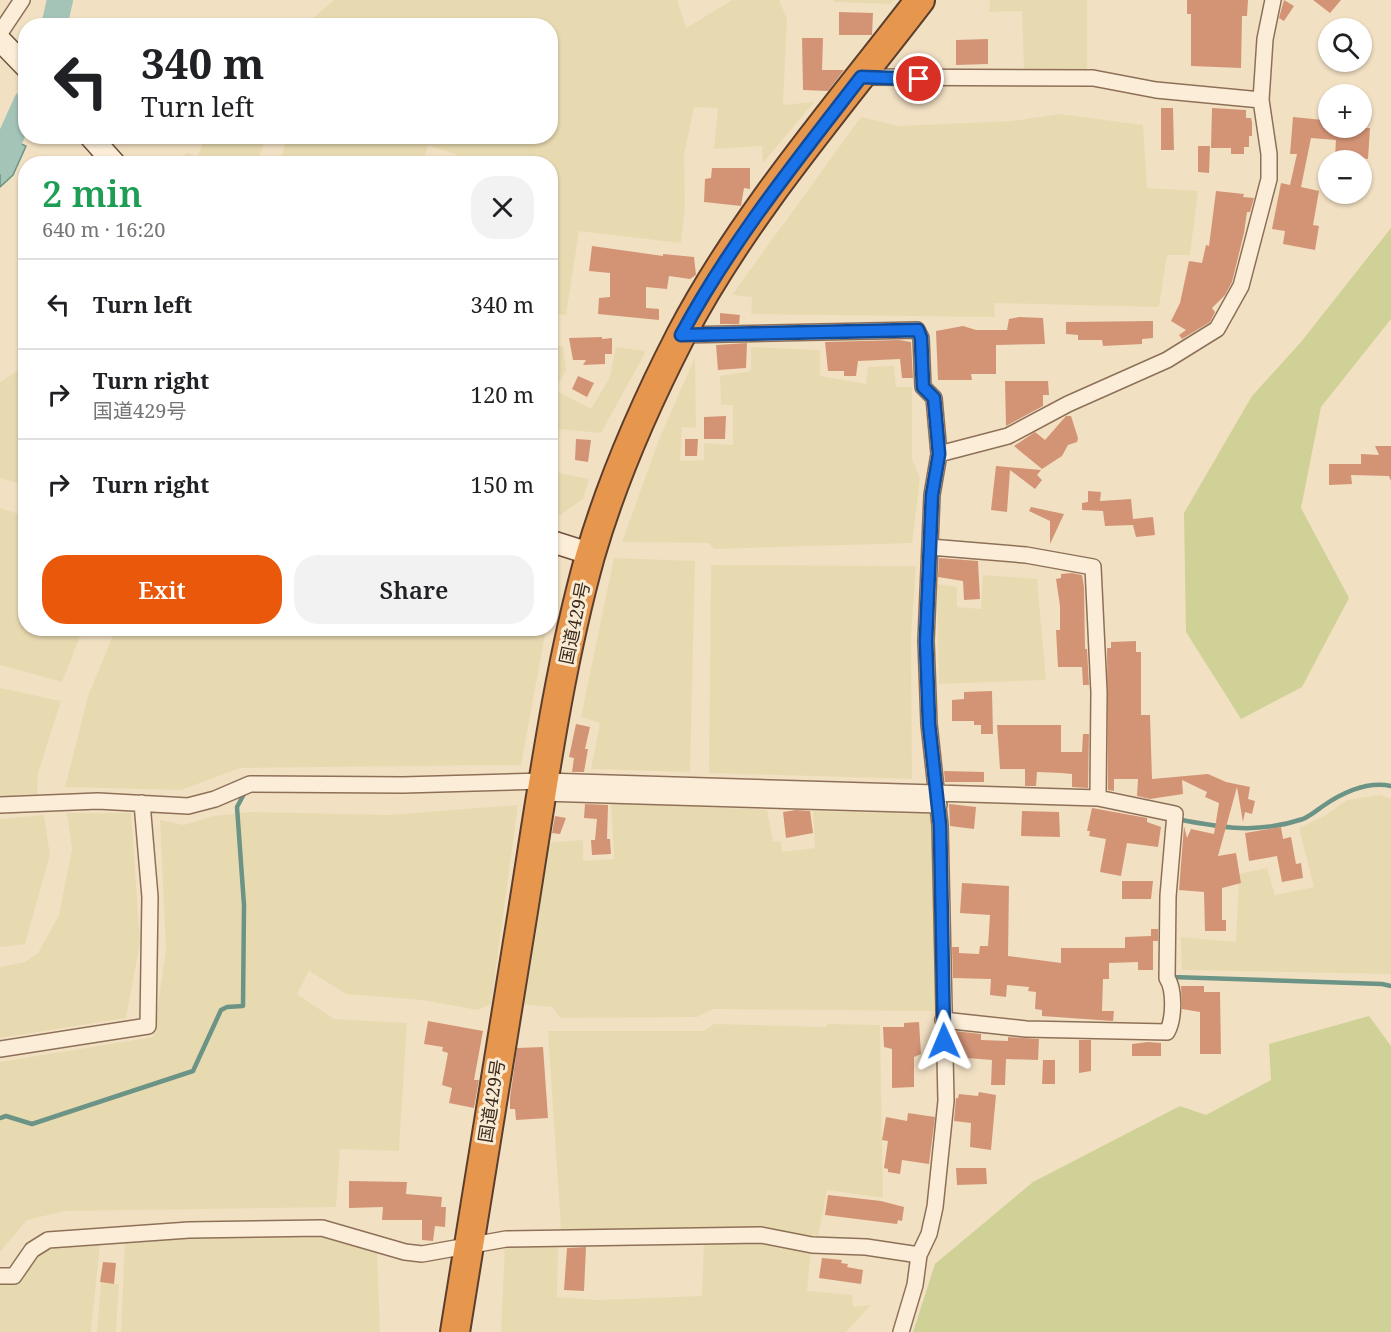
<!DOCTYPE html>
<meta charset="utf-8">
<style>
:root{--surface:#fff;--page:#f2f2f2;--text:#202124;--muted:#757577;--line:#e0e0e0;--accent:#ea580c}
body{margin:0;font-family:"Noto Serif","Noto Sans JP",serif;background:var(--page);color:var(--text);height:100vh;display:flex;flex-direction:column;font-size:22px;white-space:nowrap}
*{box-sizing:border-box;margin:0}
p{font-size:20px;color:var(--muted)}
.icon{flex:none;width:33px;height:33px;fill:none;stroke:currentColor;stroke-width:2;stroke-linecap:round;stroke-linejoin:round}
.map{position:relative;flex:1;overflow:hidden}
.side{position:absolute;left:18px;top:156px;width:540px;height:480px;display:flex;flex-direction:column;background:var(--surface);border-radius:24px;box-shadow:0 2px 4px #0004}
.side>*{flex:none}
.guide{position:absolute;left:18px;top:18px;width:540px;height:126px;border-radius:24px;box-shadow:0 2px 4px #0004;background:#fff;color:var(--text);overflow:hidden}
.buttons{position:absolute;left:1318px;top:18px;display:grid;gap:12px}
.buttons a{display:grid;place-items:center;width:54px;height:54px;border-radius:50%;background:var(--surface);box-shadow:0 2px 4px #0004;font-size:30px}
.pin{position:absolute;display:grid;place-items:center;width:51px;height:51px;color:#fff;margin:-26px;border:3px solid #fff;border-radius:50%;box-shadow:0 2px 6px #0007}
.me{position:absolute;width:66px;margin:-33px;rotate:359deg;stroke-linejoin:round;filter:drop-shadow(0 0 4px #0008)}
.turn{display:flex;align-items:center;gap:21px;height:126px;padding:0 24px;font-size:27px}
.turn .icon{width:78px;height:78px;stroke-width:2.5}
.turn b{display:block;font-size:42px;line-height:51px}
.round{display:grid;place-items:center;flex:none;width:63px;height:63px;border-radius:24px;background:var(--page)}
.headline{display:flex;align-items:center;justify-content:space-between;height:102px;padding:0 24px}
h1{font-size:36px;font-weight:600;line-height:45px;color:#1e9e55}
.cta{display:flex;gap:12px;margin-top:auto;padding:12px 24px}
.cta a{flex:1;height:69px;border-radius:24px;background:var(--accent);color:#fff;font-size:24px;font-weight:600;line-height:69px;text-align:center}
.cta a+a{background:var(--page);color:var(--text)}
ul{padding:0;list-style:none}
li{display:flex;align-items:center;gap:18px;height:90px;padding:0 24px;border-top:2px solid var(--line)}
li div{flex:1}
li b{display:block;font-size:22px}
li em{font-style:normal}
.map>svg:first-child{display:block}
.farmland{fill:#e8dab0}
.green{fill:#cfd196}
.water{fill:#a5c4b8;stroke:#6b9486;stroke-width:1.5}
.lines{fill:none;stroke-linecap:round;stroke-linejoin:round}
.stream{stroke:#6b9486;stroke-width:4.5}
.river{stroke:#a5c4b8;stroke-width:26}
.building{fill:#d39476}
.street-casing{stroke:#8e7058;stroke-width:18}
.secondary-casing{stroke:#70513b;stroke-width:24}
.highway-casing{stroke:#5b3e2c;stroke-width:32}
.street{stroke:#fbedd7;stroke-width:15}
.secondary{stroke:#fbedd7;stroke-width:21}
.highway{stroke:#e7964d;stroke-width:28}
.route-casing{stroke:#114b97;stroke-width:15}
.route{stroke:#1a73e8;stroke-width:10}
.labels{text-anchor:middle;stroke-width:6;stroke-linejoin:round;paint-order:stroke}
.street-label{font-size:18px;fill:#3c2a1d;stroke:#f8ead3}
</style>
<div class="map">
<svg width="1391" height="1332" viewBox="0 0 1391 1332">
<rect width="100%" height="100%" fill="#f2e0c3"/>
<path class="farmland" d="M334 0H677L686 28 732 0H779L787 19 783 105 814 102 763 163 762 146 714 149 718 108 694 107 684 155 685 205 681 243 579 231 566 315 551 313 550 164 455 163 457 155 428 145 423 163H281L286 137 550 136V26L305 25Z
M834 0H894L891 4 834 2Z
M990 0H1087V72H1024L1022 11 989 12Z
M1059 114 1143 125 1147 188 1198 191 1190 255H1167L1159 307 994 303 995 317 751 314 752 297 732 295 861 117 898 126 1012 121Z
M206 137V136L266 137 257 163H180L186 153 197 157Z
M550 346H563L566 370 555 390 591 409 610 377 616 347 646 351 601 433 559 429 555 472 589 479 583 499 560 515 551 512Z
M751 347 820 350V376L866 384 868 367 894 366 896 387H912V459L920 478 912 543 714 549 709 543 622 542 660 437 695 357 696 428 682 427 680 461 704 460V443L733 445V405H721L720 376 751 371Z
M25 366V485L0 478V382Z
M0 508 25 516 26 628 83 629 62 682 0 665Z
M614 558 695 561 690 772 591 769 600 723 581 717Z
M711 565 916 566 911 637 912 779 709 773Z
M983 575 1037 579 1046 680 939 684 937 584 957 587V607L981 609Z
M116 628H546V629L521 765 240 768 181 790 65 787 88 696Z
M0 688 61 701 38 773 37 794 0 796Z
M1380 795 1391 799V974L1182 970 1181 937 1236 942 1239 874 1267 868 1275 895 1314 887 1299 828 1326 815 1347 800Z
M611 803 767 810 773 841 781 842 782 852 815 848 813 811 932 814 939 1011 713 1009 697 1017 560 1018 552 1007 520 1004 544 843 583 840V861L614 859Z
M518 805 491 1004 478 1010 422 1000 346 994 309 971 297 994 334 1019 407 1023 399 1151 340 1149 336 1207 65 1211 27 1220 0 1252V1062L153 1037 166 950 160 820 184 825 214 816 251 812 389 815Z
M67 813H131L140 943 126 1018 0 1038V967L25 962 38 953 59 915 72 849Z
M44 815 50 855 25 944 0 947V819Z
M714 1024 825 1027 828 1024 880 1025 883 1198 827 1190 818 1237 757 1227 561 1230 548 1031H704Z
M318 1231 347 1238 377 1252 380 1332H121L125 1241Z
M704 1240 763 1242 811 1250 807 1291 852 1295 853 1307 871 1305 846 1332H501L505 1246 558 1244 557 1297 597 1300 702 1296Z
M100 1243 91 1332H0V1283L8 1284 22 1280 34 1259 45 1249 57 1245Z
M101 1283 119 1284 116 1332H97Z"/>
<path class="green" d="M1391 228V319L1321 407 1301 508 1349 598 1302 687 1241 719 1186 632 1184 513 1252 396 1301 342Z
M1369 1016 1391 1046V1332H913L935 1264 1033 1182 1180 1106 1206 1115 1271 1080 1269 1044Z"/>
<path class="water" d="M0 134 26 146 13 175 0 187Z"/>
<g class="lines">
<path class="stream" d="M1177 819C1222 828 1258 834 1303 819 1310 816 1316 811 1323 806 1342 793 1367 781 1391 786
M1172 975V977L1382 984 1391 986
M0 1118 6 1116 32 1124 193 1071 221 1010 227 1007 243 1006 244 905 237 807 244 794"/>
<path class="river" d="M54 26 60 0
M0 161 26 103"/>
</g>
<path class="building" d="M1187 0H1248L1247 16H1242L1241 68 1191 66V14H1187Z
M1284 0 1294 6 1284 21 1279 18Z
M1313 0H1341L1330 13Z
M839 12 873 13 872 35H839Z
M802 38H823L822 70H844L828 91 803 90Z
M988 39V64L956 65V40Z
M1161 108H1173L1174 150H1161Z
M1212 108 1246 110V118H1251L1252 122V136H1249V147H1244V154H1231V148H1211Z
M1293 117 1323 120V128H1370L1368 159 1335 156 1336 140 1311 138 1301 187 1319 191 1313 225 1319 226 1315 250 1283 244 1285 231 1272 229 1281 183 1290 185 1297 154H1290Z
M1198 146H1210L1209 173 1198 172Z
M712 168H750V189L744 188 741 206 704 202 705 179 711 178Z
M1216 191 1244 194 1243 197 1254 198 1250 212H1247L1244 233 1232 282 1225 295 1212 308 1215 312 1210 322 1182 339 1179 335 1186 330 1171 321 1180 303 1189 261 1202 263 1206 245 1209 246Z
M592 246 663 256V254L694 257 696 275 690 279 669 276 667 289 646 287V308L659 309V320L598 314 599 298 610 297V273L589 271Z
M720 313 740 315 739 324H720Z
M1019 317 1043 318 1045 344 996 345V374H971L972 380H938L936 331 963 326 976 330H1007L1009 319Z
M1153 321V338L1142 339V344L1103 346 1102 340H1078V335L1066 334V322Z
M602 337V339L612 338V354H605V364L583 365 586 360H573L569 338Z
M899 340 911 342 913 378H902L900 359 858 361 856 376H844V371H828L825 342Z
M747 343 746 368 718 370 716 345Z
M578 376 594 383 587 397 572 389Z
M1005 381H1048L1049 395H1043V406L1006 426Z
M726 416 725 439H704V417Z
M1066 416H1071L1078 438 1077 442 1068 445 1062 456 1042 469 1014 446 1035 432 1045 440Z
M576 439 591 440 588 462 575 460Z
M685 439H698L697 456H685Z
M1375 446H1391V481L1389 476 1351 475 1352 484 1329 485V464H1361V454L1379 455Z
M996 466 1041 470 1037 475 1042 480 1035 489 1010 470 1007 512 991 510Z
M1088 491 1101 492 1100 501 1131 499 1133 519 1153 517 1155 535 1136 537 1133 525 1105 526 1103 511 1082 510V503L1088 502Z
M1031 507 1064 514 1050 544V521L1029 511Z
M939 558 978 561 980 599 964 600 963 581 938 577Z
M1072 573 1082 575 1084 587 1085 649H1087L1089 685H1083L1082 667H1058L1056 630H1060V606L1056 579 1061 578V574Z
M1136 641V652H1141V715H1150L1152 779 1208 774 1226 782 1250 787 1248 799 1255 801 1252 814 1245 812 1243 822 1237 787 1218 856 1236 853 1241 883 1222 888V920H1226V931H1205L1204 892 1179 890 1184 826 1187 838 1191 829 1214 834 1219 803 1205 797 1207 792 1182 780 1183 794 1150 799 1137 796 1138 779H1114V791L1108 790 1107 648H1111V642Z
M992 691 993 734H981V725H974V721H952V700L964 699V692Z
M576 724 590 727 585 749H588L584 772H572L574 758 569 757Z
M997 725H1061V752H1082L1083 734H1089L1088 788 1072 787V774L1061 773 1037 772 1036 786H1025V769H1000Z
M944 771 984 772V782H945Z
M585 804 608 805 607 839H610L611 854 592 855 591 840H595L597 819 584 818Z
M949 804 976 807 974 829 950 826Z
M1092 808 1147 818V822L1161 827 1158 847 1127 843 1121 876 1100 872 1106 839 1089 836 1090 831H1087Z
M796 810 810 811 813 833 786 838 783 812Z
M1022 811 1059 812 1060 837 1021 836Z
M555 816 566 818 560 834 552 833Z
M1281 827 1283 839 1291 837 1296 864 1301 863 1303 878 1282 882 1277 856 1249 861 1245 833Z
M1122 881H1153L1151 899H1122Z
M962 883 1009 886 1008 956 1061 963V948H1125V937L1151 936V929H1158V941H1153V970H1138V962L1109 963V979H1103L1102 1011H1114L1113 1021 1042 1016V1010L1035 1009 1036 992 1028 991 1029 987 1007 985 1006 997 990 995 991 979 953 978 952 947H959V953L979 954 980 946H988L990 915 960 913Z
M1181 986H1204V992H1220L1221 1054H1200V1012L1182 1009Z
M428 1021 483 1031 474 1080H479L474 1108 449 1103 452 1088 442 1085 448 1053 442 1051 443 1047 424 1044Z
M919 1022 921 1054 914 1057V1087L892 1088V1049L884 1047 883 1027H904V1023Z
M954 1031 981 1034V1040L1008 1041V1037L1039 1039 1038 1060 1006 1059 1005 1085H991L992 1060 955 1057Z
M1079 1040H1091V1071L1079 1073Z
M1148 1042 1161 1043V1056H1132V1044Z
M543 1047 548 1118 516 1120 515 1109H510V1098L517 1048Z
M1043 1060H1055V1084H1042Z
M979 1092 996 1095 991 1150 970 1147 971 1123 954 1121 956 1098H958L959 1094 978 1096Z
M908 1113 935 1117 929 1164 902 1160 900 1174 888 1172V1169L884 1168 888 1141 882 1140 886 1117 907 1121Z
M956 1168H986L987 1184 957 1185Z
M349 1181 407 1182 406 1194 442 1197 441 1207H446L445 1227 435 1226 433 1241 422 1240V1220H382L383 1207 349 1208Z
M828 1195 881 1201 904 1207 902 1221 898 1220 897 1224 825 1215Z
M586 1247 584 1291 564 1290 567 1248Z
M822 1258 842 1260 841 1263 848 1264 847 1267 863 1270 861 1284 819 1278Z
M103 1262 116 1263 114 1284 100 1282Z"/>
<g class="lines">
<defs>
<path id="street" d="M0 33 22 0
M861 77 1093 78 1156 90 1261 100
M681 335 917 330 921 338 923 387 934 398 939 454 932 495 926 641 929 724 940 825 946 1101 935 1207 929 1234 919 1255 915 1285 901 1332
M939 454 1008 436 1068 404 1167 360 1217 329 1241 286 1269 179V154L1261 100 1265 39 1273 0
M930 547 1026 555 1093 567 1099 692 1098 798
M542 793 939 805
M0 805 98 801 188 806 215 799 250 784 403 785 544 781 1098 798 1175 814 1168 896 1167 978C1175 990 1174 1020 1167 1032L1026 1029 943 1020
M0 1049 148 1026 150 897 142 803
M0 1276H14L32 1250 48 1240 189 1230 322 1228 405 1252 422 1254 506 1239 761 1235 812 1245 866 1247 919 1255"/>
<path id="secondary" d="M0 40 26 67
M90 136 115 164
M550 541 591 554"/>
<path id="highway" d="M455 1332C478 1192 500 1051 523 911 542 792 558 671 590 556 612 480 645 405 681 335 743 216 838 107 920 0"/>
</defs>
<use href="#street" class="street-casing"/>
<use href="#secondary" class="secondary-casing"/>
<use href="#highway" class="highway-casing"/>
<use href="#street" class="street"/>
<use href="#secondary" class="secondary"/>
<use href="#highway" class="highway"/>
</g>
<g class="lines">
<defs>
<path id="route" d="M919 79 861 77C797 160 731 242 681 335L918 330 921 338 923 387 934 398 939 454 932 495 926 641 929 724 940 825 944 1041"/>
</defs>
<use href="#route" class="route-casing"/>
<use href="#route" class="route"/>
</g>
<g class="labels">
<g class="street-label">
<text transform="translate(575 623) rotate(-78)" y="6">国道429号</text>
<text transform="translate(492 1101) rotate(-81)" y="6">国道429号</text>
</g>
</g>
</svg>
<div class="buttons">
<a><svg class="icon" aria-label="search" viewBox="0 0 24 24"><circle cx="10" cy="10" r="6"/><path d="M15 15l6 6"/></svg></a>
<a>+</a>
<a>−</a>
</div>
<div class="pin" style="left:919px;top:79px;background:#d93025"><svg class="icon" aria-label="arrive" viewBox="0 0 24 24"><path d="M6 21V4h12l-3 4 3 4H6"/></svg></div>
<svg class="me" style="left:944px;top:1041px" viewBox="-20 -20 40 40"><path d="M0-17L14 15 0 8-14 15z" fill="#1a73e8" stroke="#fff" stroke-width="4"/></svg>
<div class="guide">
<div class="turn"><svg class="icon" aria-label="left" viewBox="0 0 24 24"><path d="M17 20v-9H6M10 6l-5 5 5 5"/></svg><div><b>340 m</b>Turn left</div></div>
</div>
<section class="side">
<div class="headline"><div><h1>2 min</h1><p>640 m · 16:20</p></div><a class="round"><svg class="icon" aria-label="close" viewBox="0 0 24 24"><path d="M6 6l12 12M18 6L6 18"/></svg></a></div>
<ul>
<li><svg class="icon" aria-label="left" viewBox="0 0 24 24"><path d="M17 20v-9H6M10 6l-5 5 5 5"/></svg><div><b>Turn left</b></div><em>340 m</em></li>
<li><svg class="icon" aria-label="right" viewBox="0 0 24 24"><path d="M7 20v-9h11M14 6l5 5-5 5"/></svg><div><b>Turn right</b><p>国道429号</p></div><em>120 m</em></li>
<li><svg class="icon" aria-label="right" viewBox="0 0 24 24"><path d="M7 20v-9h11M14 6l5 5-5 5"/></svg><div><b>Turn right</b></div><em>150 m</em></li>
</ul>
<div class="cta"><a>Exit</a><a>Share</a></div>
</section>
</div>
